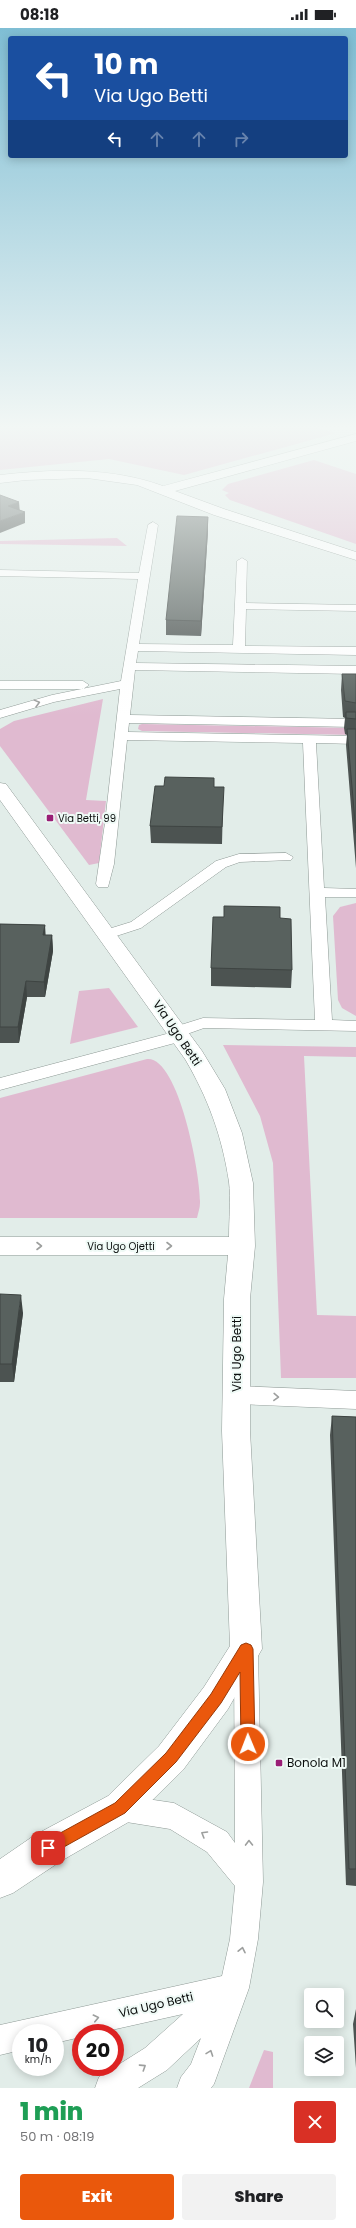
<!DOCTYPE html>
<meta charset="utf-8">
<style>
:root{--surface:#fff;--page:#f2f2f2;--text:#202124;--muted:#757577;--accent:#ea580c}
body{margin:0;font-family:Poppins,sans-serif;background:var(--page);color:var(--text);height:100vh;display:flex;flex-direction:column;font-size:15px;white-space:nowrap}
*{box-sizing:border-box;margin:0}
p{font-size:13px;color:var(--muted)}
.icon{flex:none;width:22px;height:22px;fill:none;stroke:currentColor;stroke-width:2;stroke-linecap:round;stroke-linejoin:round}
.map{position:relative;height:2060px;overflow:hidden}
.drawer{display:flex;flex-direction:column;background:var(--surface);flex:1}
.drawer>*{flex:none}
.guide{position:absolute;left:8px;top:8px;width:340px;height:122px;border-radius:4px;box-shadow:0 2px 10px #0003;background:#1a4fa0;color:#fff;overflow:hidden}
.buttons{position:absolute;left:304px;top:1960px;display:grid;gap:8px}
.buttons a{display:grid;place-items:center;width:40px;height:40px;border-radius:4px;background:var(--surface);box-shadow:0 2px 10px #0003;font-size:20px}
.speed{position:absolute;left:12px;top:1996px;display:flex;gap:8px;font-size:20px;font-weight:700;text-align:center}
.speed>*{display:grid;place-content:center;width:52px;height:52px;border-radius:50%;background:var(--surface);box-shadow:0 2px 10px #0003;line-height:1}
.speed small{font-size:10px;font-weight:400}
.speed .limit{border:6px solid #d22;background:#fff;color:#111}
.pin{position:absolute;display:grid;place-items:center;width:34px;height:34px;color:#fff;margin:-17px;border-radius:8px;box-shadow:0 2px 6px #0006}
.me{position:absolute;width:44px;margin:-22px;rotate:359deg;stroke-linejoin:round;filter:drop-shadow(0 0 3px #0008)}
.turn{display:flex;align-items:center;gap:14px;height:84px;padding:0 20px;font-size:18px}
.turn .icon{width:52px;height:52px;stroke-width:2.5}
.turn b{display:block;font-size:28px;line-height:34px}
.lanes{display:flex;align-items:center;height:38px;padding:0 20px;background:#0003;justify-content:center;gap:20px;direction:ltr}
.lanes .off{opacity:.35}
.round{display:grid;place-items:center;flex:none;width:42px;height:42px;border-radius:4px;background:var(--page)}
.headline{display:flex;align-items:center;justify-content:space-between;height:68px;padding:0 20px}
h1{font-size:24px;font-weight:800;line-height:30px;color:#1e9e55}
.button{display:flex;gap:8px;margin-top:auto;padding:8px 20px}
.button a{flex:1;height:46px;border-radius:4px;background:var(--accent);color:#fff;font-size:16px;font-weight:800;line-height:46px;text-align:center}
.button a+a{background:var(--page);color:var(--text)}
.status{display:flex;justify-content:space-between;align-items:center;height:28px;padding:0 20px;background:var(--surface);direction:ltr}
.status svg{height:11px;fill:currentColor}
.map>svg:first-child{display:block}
.green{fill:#e0bad0}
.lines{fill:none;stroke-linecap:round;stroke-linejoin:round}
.lane-casing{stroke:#8e9995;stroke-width:1}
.street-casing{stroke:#8e9995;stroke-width:1}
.secondary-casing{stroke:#8e9995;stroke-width:1}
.lane{fill:#fff;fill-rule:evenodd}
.street{fill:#fff;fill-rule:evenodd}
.secondary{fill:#fff;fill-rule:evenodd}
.wall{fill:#4c5351}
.shaded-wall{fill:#3e4442}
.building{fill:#58615e;stroke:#3e4442}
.oneway{stroke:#9d9f9e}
.route{fill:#ea580c;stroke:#983908}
.poi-dot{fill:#9a1e76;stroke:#effaf6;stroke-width:1.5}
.labels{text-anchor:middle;stroke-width:4;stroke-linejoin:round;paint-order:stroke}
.poi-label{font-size:10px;fill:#0b0e0d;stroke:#effaf6;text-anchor:start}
.street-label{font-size:10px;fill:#0b0e0d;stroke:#effaf6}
.near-street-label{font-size:12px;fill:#0b0e0d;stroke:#effaf6}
.near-poi-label{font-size:12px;fill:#0b0e0d;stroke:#effaf6;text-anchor:start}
</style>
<div class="status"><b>08:18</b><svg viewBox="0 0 49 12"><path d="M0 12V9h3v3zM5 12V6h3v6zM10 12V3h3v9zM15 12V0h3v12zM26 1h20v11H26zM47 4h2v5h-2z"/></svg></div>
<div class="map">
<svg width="356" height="2060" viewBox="0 0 356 2060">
<rect width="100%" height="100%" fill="#e2ede9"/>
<path class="green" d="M0 400H317L336 405 184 447 109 431 0 442Z
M314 432 356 446V516L230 472 225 467 229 465 222 462 228 456Z
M117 510 127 518 0 516V513Z
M103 671 86 772 106 773 99 835 89 837 0 718V701L14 693Z
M142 696 356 700V707L142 703 138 701 139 697Z
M356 875V988L342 980 338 972 333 888 340 879Z
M109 960 138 999 70 1016 79 963Z
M223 1017 356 1019V1029L304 1028 317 1287 356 1288V1350H281L273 1135 260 1088Z
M147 1031C179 1028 201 1149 200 1175 200 1180 198 1185 197 1190H0V1070Z
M264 2022 273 2024V2060H249Z"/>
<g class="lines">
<defs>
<path id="lane" d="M153 494 158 497 139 616 233 617 237 533 242 530 247 533 246 575 356 577V583L246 581 245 618 356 619V627L138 623 136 635 356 638V646L135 642 130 687 356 691V699L129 695 128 704 356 708V716L316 715 324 860 356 861V869H325L332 992 356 993V1003L204 1000 187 1006 186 1012 0 1062V1050L170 1005 171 1000 203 990 315 992 303 715 127 712 114 836 108 859H98L96 856 105 795 120 661 54 674 0 690V682L52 667 121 653 138 551 0 548V542L139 545 148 497Z
M0 653H83L89 657 83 661H0Z
M286 825 293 829 291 832 240 834 226 839 141 900 107 911 102 909 99 906 102 903 131 894 216 833 239 826Z
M238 1358 356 1363V1381L238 1376 230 1373 227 1367 230 1361Z
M246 1613 255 1617 258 1625 263 1854 258 1911 249 1960 214 2056 211 2060H177L181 2049 191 2036 201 2010 167 2042 138 2060H95L99 2049 145 2020 183 1986 98 2005H81V2009L55 2015V2005H21V2022L0 2027V1997L222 1948 230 1911 235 1858 207 1824 170 1801 120 1793 111 1789 107 1780 111 1771 120 1767 174 1775 227 1804 235 1815 234 1625 237 1617Z"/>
<path id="street" d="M0 755 6 756 202 1023 225 1061 242 1105 253 1155 255 1218 250 1271V1403L262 1621 228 1681 183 1742 132 1792 61 1833 13 1865 0 1870V1831L35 1807 108 1768 159 1718 204 1659 230 1618 222 1403 224 1271 228 1227H0V1209H229C229 1191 231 1171 229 1154 222 1108 208 1070 185 1031L0 772Z"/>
<path id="secondary" d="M356 406V413L175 463 224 481 356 524V532L214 487 137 457 87 450 26 452 0 455V447C54 441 111 439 163 458Z"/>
</defs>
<use href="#lane" class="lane-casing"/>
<use href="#street" class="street-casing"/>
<use href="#secondary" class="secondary-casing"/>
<use href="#lane" class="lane"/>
<use href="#street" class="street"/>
<use href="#secondary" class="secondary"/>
</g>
<path class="wall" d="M208 489V503L201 608 166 607V592Z
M342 646H356V840L346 717 347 707 345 706 344 700 345 690 343 689 341 662Z
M214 759 223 775 222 816 151 815 150 798Z
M280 890 292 942 291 960 211 958V940Z
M0 896 45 897V907H52L53 923 45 969H27L19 1015H0Z
M0 1266 23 1285 14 1354H0Z
M332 1388 356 1389V1858L346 1857 330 1407Z
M356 1981V2040L353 1996Z"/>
<path class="shaded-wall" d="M19 474 20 485 8 478Z
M25 484V495L0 505V493Z
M208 489V503L201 608V593Z
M45 897 46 913 43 907Z
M52 907 53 923 45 969 44 954Z
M26 953 27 969 19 1015 18 999Z
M21 1267 23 1285 14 1354 12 1336Z"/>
<path class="building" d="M0 467 19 474 8 478 25 484 0 493Z
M177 488 208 489 201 593 166 592Z
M342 646H356V675L345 673Z
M346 684H356V691L346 690Z
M347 701H356V805Z
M165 749 214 750V759H224L222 799 150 798 155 758H164Z
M224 878 280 879V890L291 891 292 942 211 940 213 889H224Z
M0 896 45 897 43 907H52L44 954 26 953 18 999H0Z
M0 1266 21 1267 12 1336H0Z
M332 1388 356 1389V1841H349Z"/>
<defs><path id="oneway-chevron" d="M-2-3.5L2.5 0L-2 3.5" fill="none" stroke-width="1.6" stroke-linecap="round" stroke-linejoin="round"/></defs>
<g class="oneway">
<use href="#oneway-chevron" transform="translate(37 675) rotate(-15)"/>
<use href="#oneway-chevron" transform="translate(39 1218)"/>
<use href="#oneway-chevron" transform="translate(169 1218)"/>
<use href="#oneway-chevron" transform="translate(276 1369) rotate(2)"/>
<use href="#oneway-chevron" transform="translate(204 1806) rotate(-149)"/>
<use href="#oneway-chevron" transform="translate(249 1815) rotate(-91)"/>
<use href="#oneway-chevron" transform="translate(242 1922) rotate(-78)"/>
<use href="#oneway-chevron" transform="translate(96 1990) rotate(-13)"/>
<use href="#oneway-chevron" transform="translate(210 2025) rotate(-70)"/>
<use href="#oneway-chevron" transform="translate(143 2039) rotate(-33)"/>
</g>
<linearGradient id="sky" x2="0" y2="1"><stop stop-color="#7fbed4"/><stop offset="0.58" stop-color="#f2f7f5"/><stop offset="1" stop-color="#f2f7f5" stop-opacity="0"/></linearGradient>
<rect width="356" height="688" fill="url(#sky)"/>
<path class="route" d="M246 1615 251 1617 253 1621 255 1716 253 1721 248 1723 243 1721 241 1716 240 1644 221 1675 176 1734 125 1785 53 1825 48 1828 42 1825 40 1820 42 1815 115 1775 166 1725 211 1666 241 1617Z"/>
<g class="poi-dot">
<rect x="46" y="786" width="8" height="8" rx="2"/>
<rect x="275" y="1731" width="8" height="8" rx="2"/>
</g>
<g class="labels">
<g class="poi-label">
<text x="58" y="794">Via Betti, 99</text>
</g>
<g class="street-label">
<text x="121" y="1222">Via Ugo Ojetti</text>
</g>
<g class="near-street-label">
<text transform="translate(177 1005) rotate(56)" y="4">Via Ugo Betti</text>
<text transform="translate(237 1326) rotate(-90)" y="4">Via Ugo Betti</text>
<text transform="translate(156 1977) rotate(-13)" y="4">Via Ugo Betti</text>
</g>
<g class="near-poi-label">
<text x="287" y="1739">Bonola M1</text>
</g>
</g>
</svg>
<div class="buttons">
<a><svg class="icon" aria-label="search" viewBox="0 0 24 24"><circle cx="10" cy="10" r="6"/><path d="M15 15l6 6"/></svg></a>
<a><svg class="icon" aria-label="layers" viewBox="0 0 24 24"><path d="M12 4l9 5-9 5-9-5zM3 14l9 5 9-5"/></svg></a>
</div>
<div class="speed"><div>10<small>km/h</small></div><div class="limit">20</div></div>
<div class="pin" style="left:48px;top:1820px;background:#d93025"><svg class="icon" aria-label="arrive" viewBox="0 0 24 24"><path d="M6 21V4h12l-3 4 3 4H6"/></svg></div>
<svg class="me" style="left:248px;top:1716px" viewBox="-20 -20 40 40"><circle r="17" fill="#ea580c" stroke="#fff" stroke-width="3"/><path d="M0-11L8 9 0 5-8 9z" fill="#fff"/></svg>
<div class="guide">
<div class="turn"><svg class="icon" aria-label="left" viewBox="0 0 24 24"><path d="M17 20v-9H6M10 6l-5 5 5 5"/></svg><div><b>10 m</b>Via Ugo Betti</div></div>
<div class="lanes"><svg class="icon" aria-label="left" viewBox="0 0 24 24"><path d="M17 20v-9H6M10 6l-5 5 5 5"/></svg><svg class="icon off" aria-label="ahead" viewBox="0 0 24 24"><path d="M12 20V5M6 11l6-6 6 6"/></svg><svg class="icon off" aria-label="ahead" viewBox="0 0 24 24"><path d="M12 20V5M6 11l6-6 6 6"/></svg><svg class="icon off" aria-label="right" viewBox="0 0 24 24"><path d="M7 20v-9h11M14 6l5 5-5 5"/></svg></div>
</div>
</div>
<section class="drawer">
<div class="headline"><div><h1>1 min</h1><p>50 m · 08:19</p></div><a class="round" style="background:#d93025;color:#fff"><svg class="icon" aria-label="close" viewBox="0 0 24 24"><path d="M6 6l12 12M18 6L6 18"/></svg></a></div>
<div class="button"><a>Exit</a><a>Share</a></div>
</section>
